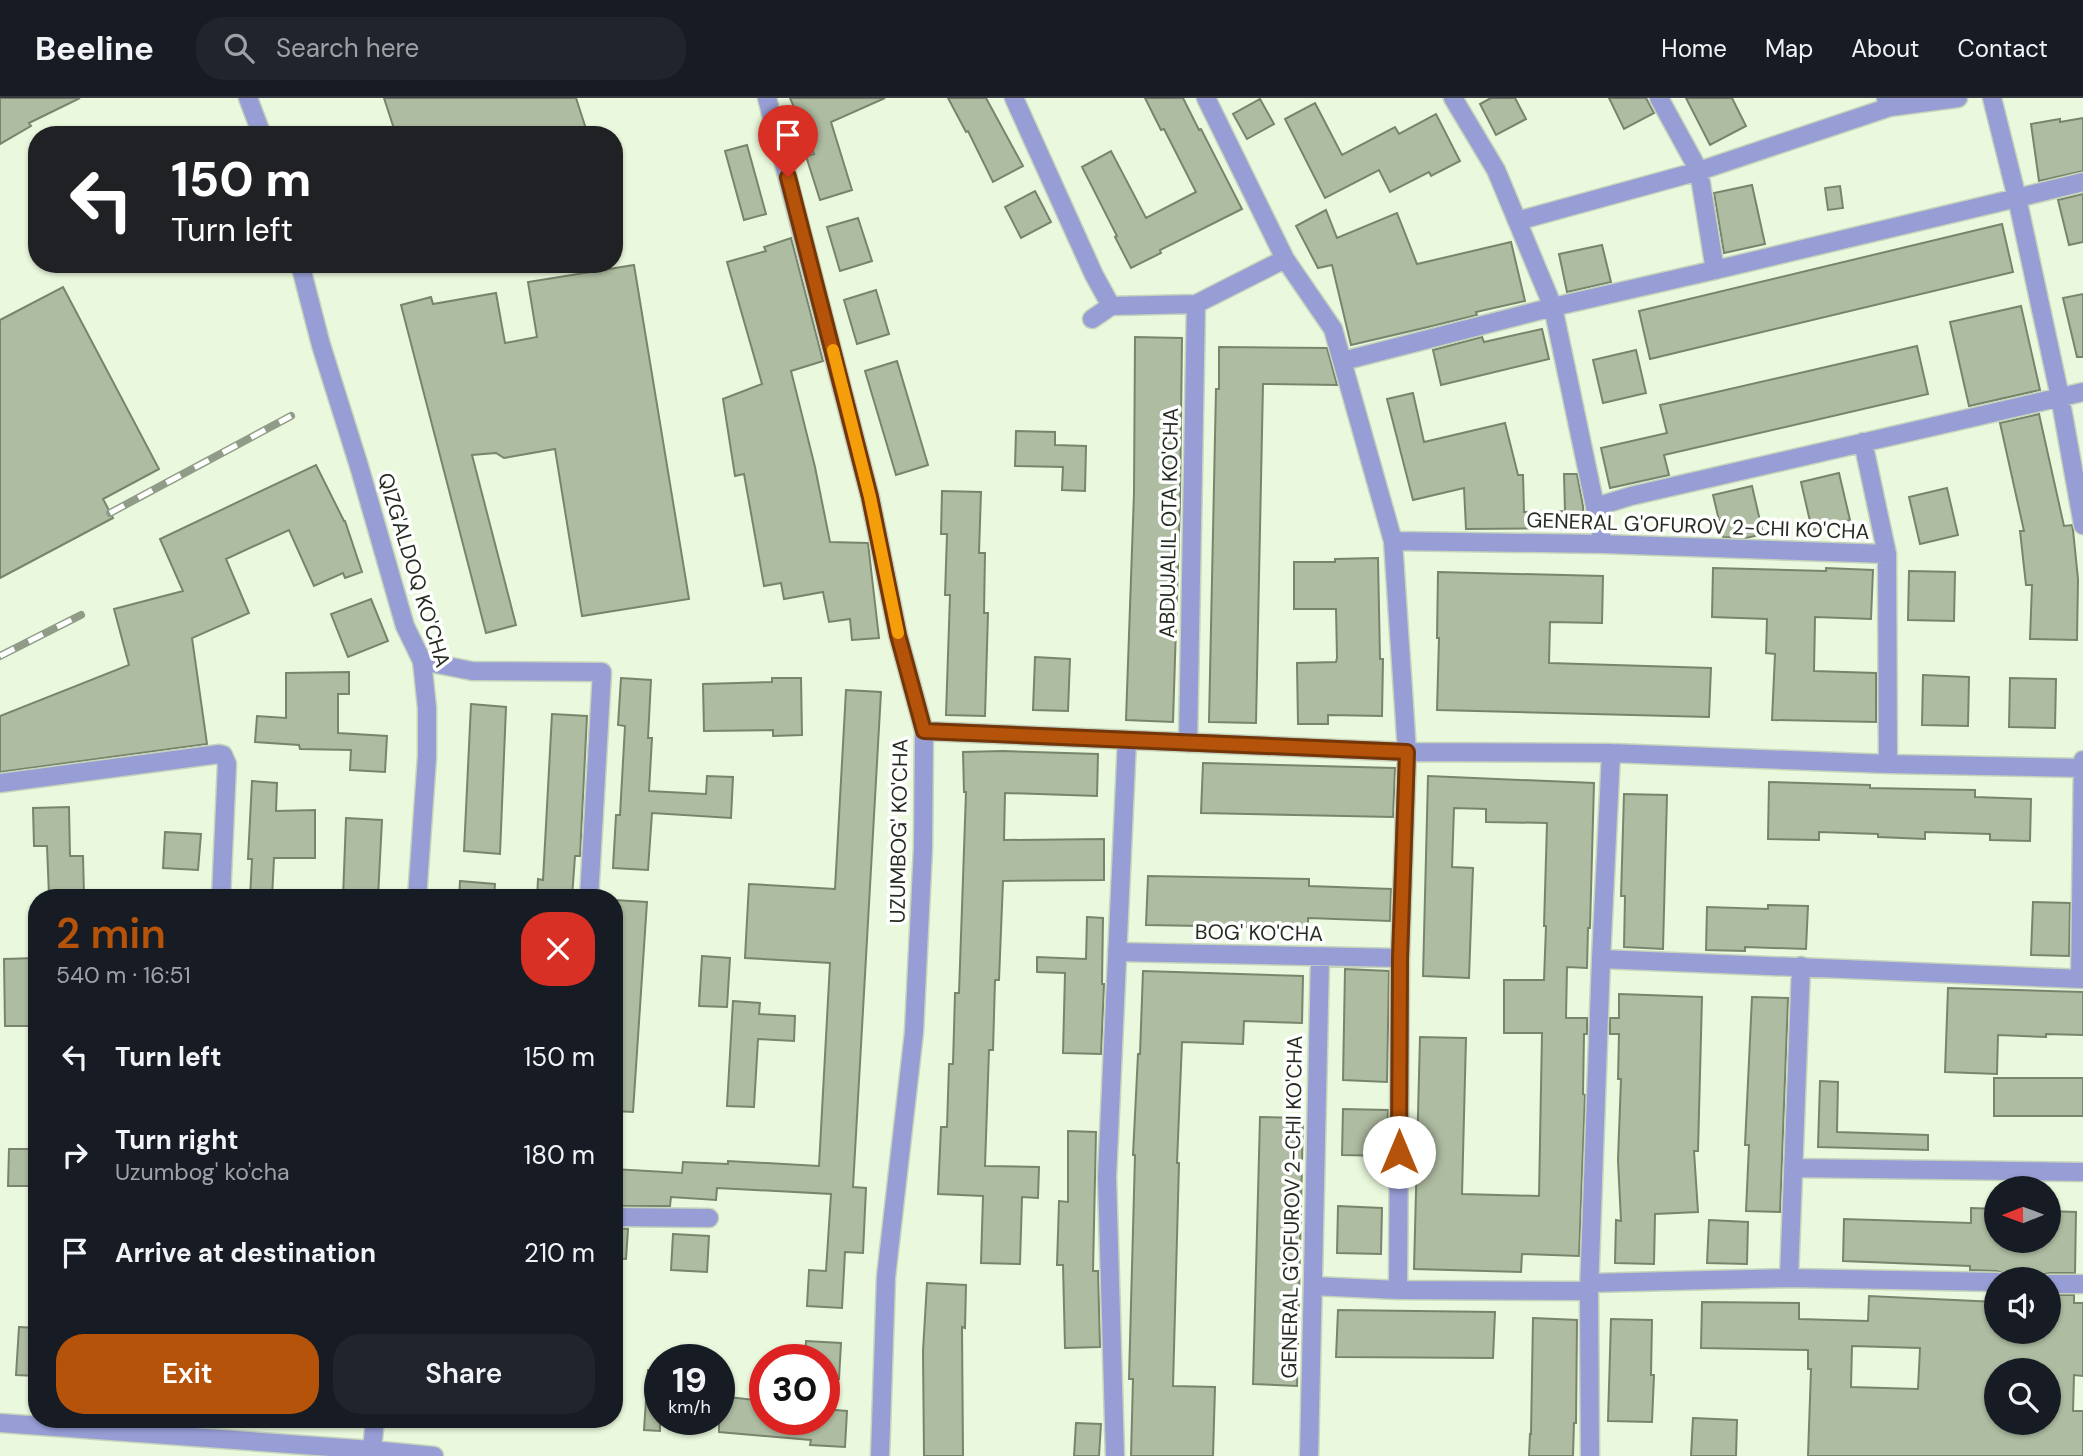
<!DOCTYPE html>
<meta charset="utf-8">
<style>
:root{--surface:#171b24;--page:#20242c;--text:#f1f3f6;--muted:#9ea1a6;--line:#363941;--accent:#b45309}
body{margin:0;font-family:"DM Sans",sans-serif;background:var(--page);color:var(--text);height:100vh;display:flex;flex-direction:column;font-size:26px;white-space:nowrap}
*{box-sizing:border-box;margin:0}
p{font-size:23px;color:var(--muted)}
.icon{flex:none;width:38px;height:38px;fill:none;stroke:currentColor;stroke-width:2;stroke-linecap:round;stroke-linejoin:round}
.map{position:relative;flex:1;overflow:hidden}
.drawer{position:absolute;left:28px;top:791px;width:595px;height:539px;display:flex;flex-direction:column;background:var(--surface);border-radius:28px;box-shadow:0 2px 5px #0004}
.drawer>*{flex:none}
.hud{position:absolute;left:28px;top:28px;width:595px;height:147px;border-radius:28px;box-shadow:0 2px 5px #0004;background:#202124;color:#fff;overflow:hidden}
.needle{width:46px;rotate:269deg}
.buttons{position:absolute;left:1984px;top:1078px;display:grid;gap:14px}
.buttons a{display:grid;place-items:center;width:77px;height:77px;border-radius:50%;background:var(--surface);box-shadow:0 2px 5px #0004;font-size:35px}
.speed{position:absolute;left:644px;top:1246px;display:flex;gap:14px;font-size:35px;font-weight:700;text-align:center}
.speed>*{display:grid;place-content:center;width:91px;height:91px;border-radius:50%;background:var(--surface);box-shadow:0 2px 5px #0004;line-height:1}
.speed small{font-size:18px;font-weight:400}
.speed .limit{border:10px solid #d22;background:#fff;color:#111}
.pin{position:absolute;display:grid;place-items:center;width:60px;height:60px;color:#fff;margin:-72px -30px;border-radius:50% 50% 50% 0;rotate:-45deg;box-shadow:0 0 7px #0007}
.pin .icon{rotate:45deg}
.me{position:absolute;width:77px;margin:-38px;rotate:0deg;stroke-linejoin:round;filter:drop-shadow(0 0 5px #0008)}
.turn{display:flex;align-items:center;gap:24px;height:147px;padding:0 28px;font-size:32px}
.turn .icon{width:91px;height:91px;stroke-width:2.5}
.turn b{display:block;font-size:49px;line-height:60px}
.round{display:grid;place-items:center;flex:none;width:74px;height:74px;border-radius:28px;background:var(--page)}
.headline{display:flex;align-items:center;justify-content:space-between;height:119px;padding:0 28px}
h1{font-size:42px;font-weight:600;line-height:52px;color:var(--accent)}
.action{display:flex;gap:14px;margin-top:auto;padding:14px 28px}
.action a{flex:1;height:80px;border-radius:28px;background:var(--accent);color:#fff;font-size:28px;font-weight:600;line-height:80px;text-align:center}
.action a+a{background:var(--page);color:var(--text)}
ul{padding:0;list-style:none}
li{display:flex;align-items:center;gap:21px;height:98px;padding:0 28px}
li div{flex:1}
li b{display:block;font-size:26px}
li em{font-style:normal}
header{display:flex;align-items:center;gap:42px;box-sizing:border-box;height:98px;padding:0 35px;background:var(--surface);border-bottom:2px solid var(--line)}
header strong{font-size:33px}
nav{display:flex;gap:38px;margin-inline-start:auto;font-size:24px}
.search{width:490px;height:63px;background:var(--page);display:flex;align-items:center;gap:18px;box-sizing:border-box;padding:0 24px;border-radius:28px;color:var(--muted);font-size:26px}
.map>svg:first-child{display:block}
.building{fill:#aebca1;stroke:#78856c;stroke-width:2;fill-rule:evenodd}
.lines{fill:none;stroke-linecap:round;stroke-linejoin:round}
.minor-casing{stroke:#c7d4bb;stroke-width:21}
.tertiary-casing{stroke:#c7d4bb;stroke-width:21}
.minor{stroke:#969ed5;stroke-width:18}
.tertiary{stroke:#969ed5;stroke-width:18}
.rail-casing{stroke:#919c88;stroke-width:8}
.rail{stroke:#fff;stroke-width:5;stroke-dasharray:16;stroke-linecap:butt}
.route-casing{stroke:#753606;stroke-width:18}
.route{stroke:#b45309;stroke-width:12}
.slow{stroke:#f59e0b;stroke-width:12}
.labels{text-anchor:middle;stroke-width:7;stroke-linejoin:round;paint-order:stroke}
.street-label{font-size:21px;fill:#262c21;stroke:#fff}
</style>
<header>
<strong>Beeline</strong>
<div class="search"><svg class="icon" aria-label="search" viewBox="0 0 24 24"><circle cx="10" cy="10" r="6"/><path d="M15 15l6 6"/></svg>Search here</div>
<nav><a>Home</a><a>Map</a><a>About</a><a>Contact</a></nav>
</header>
<div class="map">
<svg width="2083" height="1358" viewBox="0 0 2083 1358">
<rect width="100%" height="100%" fill="#eaf9dd"/>
<path class="building" d="M0 0H80L29 25 31 28 0 46Z
M384 0H576L588 37H396Z
M790 0H885L831 24 852 92 820 102 806 58 814 56Z
M948 0H986L1023 68 993 84 968 33 966 34Z
M1145 0H1183L1199 32 1201 31 1242 111 1160 152 1161 155 1131 170 1115 139 1117 138 1082 69 1111 53 1146 120 1196 94 1164 31 1161 32Z
M1491 0H1515L1526 21 1496 37 1480 6Z
M1609 0H1646L1654 15 1624 31Z
M1686 0H1732L1746 28 1710 47Z
M1260 1 1274 26 1247 41 1233 16Z
M1315 5 1342 57 1395 29 1399 36 1436 16 1460 63 1431 78 1429 74 1390 94 1379 72 1325 100 1285 21Z
M2083 20V73L2039 83 2031 26 2060 21V24Z
M747 47 766 116 744 122 725 53Z
M1752 87 1765 146 1724 155 1714 95Z
M1840 88 1843 110 1828 112 1825 90Z
M1035 93 1051 124 1021 140 1005 109Z
M2083 96V144L2069 147 2058 102Z
M1326 112 1337 140 1397 115 1417 166 1511 144 1525 203 1476 214 1477 217 1428 229 1351 247 1332 167 1318 170 1296 128Z
M858 120 872 163 840 173 827 129Z
M2002 126 2013 174 1650 261 1639 213Z
M791 140 823 263 791 273 815 369 830 444 868 445 879 540 852 542 850 521 829 524 823 494 784 501 781 485 764 488 744 376 735 378 723 301 762 286 727 164 766 153 764 149Z
M1602 147 1611 184 1567 194 1559 156Z
M634 167 689 501 582 518 555 351 504 360 496 355 472 357 516 527 486 535 401 207 431 199 433 206 496 195 505 245 537 239 528 184Z
M63 189 159 371 103 401 113 420 0 480V222Z
M876 192 889 236 857 246 844 202Z
M2083 196V259H2077L2063 200Z
M2021 208 2040 292 1969 308 1950 224Z
M1542 231 1549 261 1441 287 1433 252 1482 239 1484 244Z
M1135 239 1182 240 1180 403 1173 624 1126 622 1134 395Z
M1917 248 1928 296 1664 357 1669 377 1610 390 1601 350 1667 335 1660 307Z
M1219 249 1327 250 1337 287 1263 286 1256 625 1209 624 1216 291H1219Z
M1636 252 1646 295 1603 305 1593 262Z
M897 263 928 367 896 377 865 273Z
M1413 295 1424 344 1505 325 1518 377H1523L1524 414 1565 413 1564 376H1577L1583 408 1584 430 1466 431 1464 390 1413 402 1387 301Z
M2039 316 2064 428 2072 427 2073 432 2078 481 2077 542 2030 541 2032 487H2026L2020 433H2024L2000 325Z
M1016 333 1055 334V347L1086 348 1085 393 1062 392 1063 369 1015 368Z
M316 367 344 423H345L362 474 345 480 343 475 314 488 289 432 226 461 249 515 192 540 207 646 0 674V618L129 567 114 511 183 493 160 441Z
M1839 375 1850 422 1812 432 1801 384Z
M1752 388 1763 436 1746 440 1723 439 1713 397Z
M1947 390 1958 437 1920 446 1909 399Z
M942 393 981 394 979 455H985L984 515H988L985 618 946 617 950 497H945L947 436H941Z
M1378 460 1380 561H1383L1382 618 1328 617V626H1298L1297 565 1336 564 1337 560 1336 511H1294V464H1335V461Z
M1713 470 1826 473V470L1873 472 1871 521 1815 519 1814 573 1876 575V624L1772 622 1775 556 1766 555 1767 521 1712 519Z
M1909 473 1955 474 1954 523 1908 522Z
M1438 474 1603 478 1602 525 1550 524 1549 565 1711 570 1709 619 1437 612 1439 540H1437Z
M371 501 388 543 348 559 331 516Z
M1035 559 1070 561 1068 613 1033 612Z
M349 574V596H338V635L387 638 385 674 350 672 351 652 300 651 299 647 255 644 257 618 286 620V575Z
M1923 577 1969 579 1968 628 1922 627Z
M621 580 651 582 648 640H652L649 693 706 696 707 678 733 679 731 720 652 715 648 772 613 770 616 717H620L625 628 618 627Z
M772 580H801L802 637 773 638V632L704 633 703 586 772 584Z
M2010 580 2056 581 2055 630 2009 629Z
M846 592 881 594 853 1089 866 1090 863 1155 845 1154 842 1210 807 1208 809 1172 826 1173 831 1096 717 1090 716 1102 671 1099 670 1108H614V1071L682 1075 683 1064 728 1066V1063L819 1068 830 865 745 860 747 822 749 786 835 791Z
M471 606 506 609 500 756 464 753Z
M552 616 587 618 580 758H575L572 800H537L538 781 543 782Z
M1003 653 1098 656 1097 698 1005 695 1004 742 1104 741V782L1003 783 999 882H995L993 952H989L985 1068 1039 1069 1038 1100 1022 1099 1020 1166 981 1165 983 1098 938 1096 941 1029H947L949 966H953L955 895H959L966 694H964L963 654Z
M1203 665 1395 670 1393 719 1201 715Z
M1428 678 1594 685 1590 830H1588L1587 870 1567 869 1566 920H1587V936H1584L1583 996 1585 997 1579 1158 1522 1156 1521 1174 1414 1171 1420 939 1466 940 1462 1096 1539 1098 1542 935H1504V882H1544L1546 828H1544L1547 725 1486 724V711L1454 710 1452 769 1473 770 1469 880 1423 878Z
M252 683 277 685 276 713 315 712V760H274L272 800H250L252 761H248Z
M1769 684 1870 687V690L1975 692V699L2031 701 2030 743 1990 742V736L1925 734V741L1878 739V736L1819 734V742L1768 741Z
M1624 696 1667 697 1663 851 1624 849 1625 798H1621Z
M69 709 70 758H83L84 797 49 798 47 748H34L33 710Z
M346 720 382 722 378 800H343Z
M165 734 201 736 198 772 163 770Z
M1148 778 1309 781V788L1391 791 1390 823 1308 820V830L1146 827Z
M460 783 495 786 494 800H459Z
M614 802 647 804 633 1014 614 1013Z
M2033 804 2070 805 2069 858 2031 857Z
M1768 807 1808 808 1806 851 1745 849V853L1706 852 1707 809 1768 811Z
M1087 819 1103 820 1102 886H1104L1101 956 1063 955 1065 875 1037 874V859L1086 861Z
M702 858 730 860 727 909 699 908Z
M37 860V928H5L4 861Z
M1345 871 1389 873 1387 984 1343 982Z
M1143 873 1303 878 1302 925 1244 923 1243 946 1182 944 1177 1065H1179L1173 1288 1215 1289 1213 1358H1131L1133 1281H1129L1135 1057H1133L1138 956H1140Z
M1948 890 2083 894V937L2046 936V939L1998 937 1997 976 1945 974Z
M1619 896 1702 899 1698 1053H1694L1698 1114 1655 1116 1654 1166 1615 1165 1616 1122 1621 1123 1618 1062 1621 981H1618L1619 936H1610V920H1619Z
M1752 899 1788 900 1780 1114 1746 1113 1749 1047H1745Z
M733 903 760 905 759 916 795 918 794 943 758 941 754 1009 727 1008Z
M1994 980H2083V1018H1994Z
M1820 983 1838 984 1837 1034 1928 1037V1052L1818 1049Z
M1343 1011 1388 1012 1386 1058 1342 1057Z
M1260 1019 1303 1020 1297 1288 1253 1286Z
M1068 1033 1096 1034 1093 1173H1098L1100 1249 1065 1250 1063 1167H1057L1059 1103 1068 1104Z
M9 1051H31V1088H8Z
M1338 1108 1382 1110 1381 1156 1337 1155Z
M1971 1110 1997 1111V1143H2049V1113L2076 1114 2075 1175H2049L2042 1177 2004 1176 1997 1173 1970 1172V1168L1843 1163 1844 1121 1971 1125Z
M1709 1122 1748 1124 1747 1166 1707 1165Z
M614 1130 628 1131 626 1161 614 1160Z
M673 1136 709 1138 707 1174 671 1172Z
M927 1185 966 1187 965 1230 962 1229 963 1358H924L923 1253Z
M2049 1197H2074V1205H2083V1278L2074 1277 2073 1313H2083V1358H1808L1811 1271H1808V1252L1701 1250 1702 1204 1799 1205V1221L1868 1223 1869 1198 1997 1204V1234H2049ZM1852 1248 1920 1250 1918 1291 1851 1289ZM1997 1272H2049V1325H1997Z
M1338 1212 1495 1214 1493 1260 1336 1259Z
M1533 1220 1577 1222 1576 1325H1574L1573 1358H1529L1530 1336H1531Z
M1611 1221 1652 1222 1651 1277H1654L1652 1324 1608 1323Z
M19 1229 37 1230V1278L16 1277Z
M806 1243 841 1245 839 1281 824 1280V1262H805Z
M648 1272H660V1333L644 1332Z
M719 1298 765 1303V1321H824V1311L847 1313 845 1349 810 1347 811 1342 719 1334Z
M1693 1320 1737 1322 1736 1358H1691Z
M1076 1325 1101 1326 1099 1358H1074Z"/>
<g class="lines">
<defs>
<path id="minor" d="M767 0 870 399 898 537 924 633 923 750 914 934 886 1179 880 1358
M1014 0 1094 177 1111 208
M1206 0 1285 161 1333 231 1393 443 1407 654 1400 860 1398 1192
M1453 0 1496 72 1553 209 1603 446
M1659 0 1699 73 1715 172
M1886 1 1890 9 1958 0
M2083 84 2017 100 2060 299 2083 427
M1517 123 1699 73 1890 9
M1092 221 1111 208 1196 206 1285 161
M1343 263 1553 209 1715 172 2017 100 1992 0
M1863 344 1887 456 1888 666
M1595 409 1631 398 2083 294
M1393 443 1603 446 1887 456
M422 563 472 573 602 574 589 800
M924 633 1407 654 1611 655 1888 666 2083 670
M1188 645 1196 206
M0 685 219 656 223 657 227 666 221 800
M1117 854 1400 860
M1601 861 2083 881
M2080 881 2083 662
M1794 1070 2083 1074
M614 1119 709 1120
M1789 1180 1801 868
M1590 1185 1789 1180 1997 1184
M2049 1186H2083
M1313 1188 1398 1192 1589 1193
M0 1325 372 1352 371 1358
M1115 1358 1107 1079 1127 642
M1309 1358 1320 860
M1590 1358 1589 1193 1601 861 1611 655"/>
<path id="tertiary" d="M248 0 262 37
M300 166 321 247 359 368 405 528 422 563 427 610V659L417 800
M375 1321 372 1352 434 1358"/>
</defs>
<use href="#minor" class="minor-casing"/>
<use href="#tertiary" class="tertiary-casing"/>
<use href="#minor" class="minor"/>
<use href="#tertiary" class="tertiary"/>
<defs>
<path id="rail" d="M110 415 291 318
M0 558 81 517"/>
</defs>
<use href="#rail" class="rail-casing"/>
<use href="#rail" class="rail"/>
</g>
<g class="lines">
<defs>
<path id="route" d="M788 79 870 399 898 537 924 633 1407 654 1400 860 1399 1054"/>
</defs>
<use href="#route" class="route-casing"/>
<use href="#route" class="route"/>
<path class="slow" d="M833 252 870 399 898 535"/>
</g>
<g class="labels">
<g class="street-label">
<text transform="translate(1169 425) rotate(-89)" y="7">ABDUJALIL OTA KO'CHA</text>
<text transform="translate(1698 428) rotate(2)" y="7">GENERAL G'OFUROV 2-CHI KO'CHA</text>
<text transform="translate(414 472) rotate(73)" y="7">QIZG'ALDOQ KO'CHA</text>
<text transform="translate(899 733) rotate(-89)" y="7">UZUMBOG' KO'CHA</text>
<text transform="translate(1259 835) rotate(1)" y="7">BOG' KO'CHA</text>
<text transform="translate(1292 1109) rotate(-89)" y="7">GENERAL G'OFUROV 2-CHI KO'CHA</text>
</g>
</g>
</svg>
<div class="buttons">
<a><svg class="needle" viewBox="-14 -14 28 28"><path d="M0-13l5 13h-10z" fill="#e53935"/><path d="M0 13l5-13h-10z" fill="#9ea1a6"/></svg></a>
<a><svg class="icon" aria-label="sound" viewBox="0 0 24 24"><path d="M4 9h4l5-4v14l-5-4H4zM17 9q2 3 0 6"/></svg></a>
<a><svg class="icon" aria-label="search" viewBox="0 0 24 24"><circle cx="10" cy="10" r="6"/><path d="M15 15l6 6"/></svg></a>
</div>
<div class="speed"><div>19<small>km/h</small></div><div class="limit">30</div></div>
<div class="pin" style="left:788px;top:79px;background:#d93025"><svg class="icon" aria-label="arrive" viewBox="0 0 24 24"><path d="M6 21V4h12l-3 4 3 4H6"/></svg></div>
<svg class="me" style="left:1399px;top:1054px" viewBox="-20 -20 40 40"><circle r="19" fill="#fff"/><path d="M0-13L10 11 0 6-10 11z" fill="#b45309"/></svg>
<div class="hud">
<div class="turn"><svg class="icon" aria-label="left" viewBox="0 0 24 24"><path d="M17 20v-9H6M10 6l-5 5 5 5"/></svg><div><b>150 m</b>Turn left</div></div>
</div>
<section class="drawer">
<div class="headline"><div><h1>2 min</h1><p>540 m · 16:51</p></div><a class="round" style="background:#d93025;color:#fff"><svg class="icon" aria-label="close" viewBox="0 0 24 24"><path d="M6 6l12 12M18 6L6 18"/></svg></a></div>
<ul>
<li><svg class="icon" aria-label="left" viewBox="0 0 24 24"><path d="M17 20v-9H6M10 6l-5 5 5 5"/></svg><div><b>Turn left</b></div><em>150 m</em></li>
<li><svg class="icon" aria-label="right" viewBox="0 0 24 24"><path d="M7 20v-9h11M14 6l5 5-5 5"/></svg><div><b>Turn right</b><p>Uzumbog' ko'cha</p></div><em>180 m</em></li>
<li><svg class="icon" aria-label="arrive" viewBox="0 0 24 24"><path d="M6 21V4h12l-3 4 3 4H6"/></svg><div><b>Arrive at destination</b></div><em>210 m</em></li>
</ul>
<div class="action"><a>Exit</a><a>Share</a></div>
</section>
</div>
